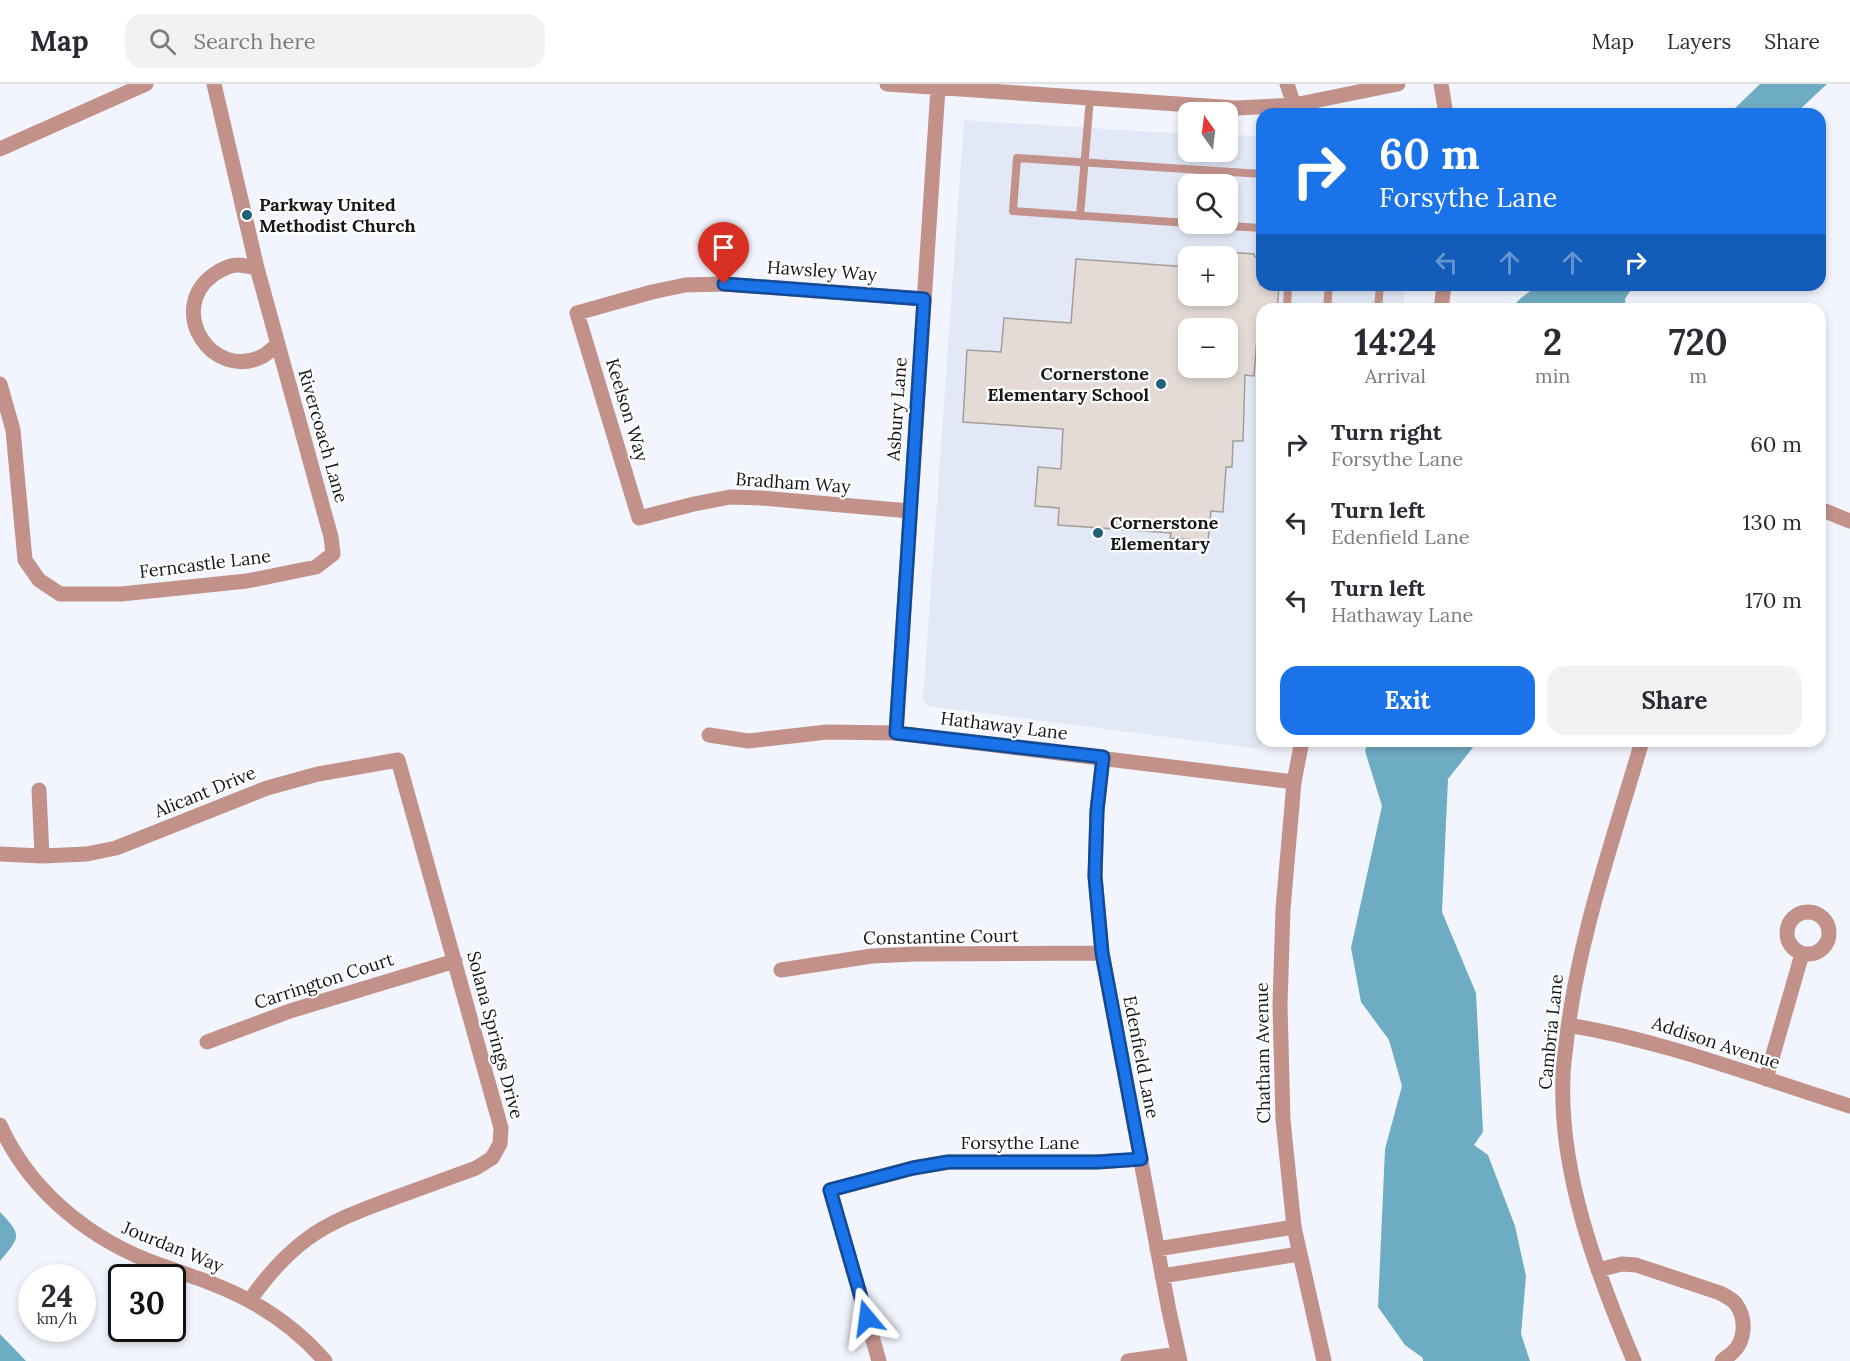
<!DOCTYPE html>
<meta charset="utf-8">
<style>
:root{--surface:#fff;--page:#f2f2f3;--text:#2b2b33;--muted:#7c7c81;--line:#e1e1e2;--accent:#1a73e8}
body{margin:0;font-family:Lora,serif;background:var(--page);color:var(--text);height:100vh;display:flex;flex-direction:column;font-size:22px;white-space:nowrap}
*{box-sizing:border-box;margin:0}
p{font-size:20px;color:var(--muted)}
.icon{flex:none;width:33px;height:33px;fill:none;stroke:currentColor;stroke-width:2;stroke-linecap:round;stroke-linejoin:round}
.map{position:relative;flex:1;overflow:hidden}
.sheet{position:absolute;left:1256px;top:219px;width:570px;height:444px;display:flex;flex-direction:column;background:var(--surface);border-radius:18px;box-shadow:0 3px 9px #0003}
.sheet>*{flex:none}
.guide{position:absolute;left:1256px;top:24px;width:570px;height:183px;border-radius:18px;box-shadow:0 3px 9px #0003;background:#1a73e8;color:#fff;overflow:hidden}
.needle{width:39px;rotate:346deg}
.tools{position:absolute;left:1178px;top:18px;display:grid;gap:12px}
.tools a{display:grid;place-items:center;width:60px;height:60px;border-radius:12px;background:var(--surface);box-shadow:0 3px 9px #0003;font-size:30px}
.speed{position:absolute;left:18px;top:1180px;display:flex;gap:12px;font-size:30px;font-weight:700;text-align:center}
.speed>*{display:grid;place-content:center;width:78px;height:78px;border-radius:50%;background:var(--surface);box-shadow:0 3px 9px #0003;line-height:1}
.speed small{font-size:15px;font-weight:400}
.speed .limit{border:3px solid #111;border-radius:9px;background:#fff;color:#111}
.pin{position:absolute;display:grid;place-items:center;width:51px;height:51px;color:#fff;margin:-62px -26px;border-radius:50% 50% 50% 0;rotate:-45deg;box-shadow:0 0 6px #0007}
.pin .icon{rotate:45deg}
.me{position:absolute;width:66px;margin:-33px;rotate:344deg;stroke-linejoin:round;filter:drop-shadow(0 0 4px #0008)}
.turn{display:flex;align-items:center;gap:21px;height:126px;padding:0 24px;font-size:27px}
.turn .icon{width:78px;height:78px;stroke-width:2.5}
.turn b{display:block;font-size:42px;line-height:51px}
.lanes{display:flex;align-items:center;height:57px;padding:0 24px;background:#0003;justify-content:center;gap:30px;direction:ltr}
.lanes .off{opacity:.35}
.eta{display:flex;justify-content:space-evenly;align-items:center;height:102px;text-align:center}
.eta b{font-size:36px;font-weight:700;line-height:42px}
.cta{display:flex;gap:12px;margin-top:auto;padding:12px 24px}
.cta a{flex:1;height:69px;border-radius:18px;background:var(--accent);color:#fff;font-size:24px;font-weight:700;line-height:69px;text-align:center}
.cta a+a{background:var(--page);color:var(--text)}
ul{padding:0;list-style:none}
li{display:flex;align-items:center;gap:18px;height:78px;padding:0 24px}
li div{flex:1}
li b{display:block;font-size:22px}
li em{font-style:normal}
header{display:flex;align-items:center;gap:36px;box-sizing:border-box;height:84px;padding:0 30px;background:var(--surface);border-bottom:2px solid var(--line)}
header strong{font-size:28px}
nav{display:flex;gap:33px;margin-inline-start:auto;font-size:21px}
.search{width:420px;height:54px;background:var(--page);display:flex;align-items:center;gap:15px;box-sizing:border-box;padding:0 21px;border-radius:18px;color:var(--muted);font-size:22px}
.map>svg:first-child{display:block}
.built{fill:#e2e8f6;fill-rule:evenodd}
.water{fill:#6eacc4}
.building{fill:#e4dbd7;stroke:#a59d99;stroke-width:1.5;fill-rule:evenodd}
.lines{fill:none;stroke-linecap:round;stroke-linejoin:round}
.service{stroke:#c2928a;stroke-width:8}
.minor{stroke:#c2928a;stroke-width:15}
.tertiary{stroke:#c2928a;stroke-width:15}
.route-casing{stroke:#114b97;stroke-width:15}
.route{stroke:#1a73e8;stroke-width:10}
.poi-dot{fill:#216076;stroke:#fff;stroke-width:2}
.labels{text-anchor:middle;stroke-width:4.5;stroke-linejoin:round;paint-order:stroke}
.poi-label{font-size:18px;font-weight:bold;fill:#141618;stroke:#fff;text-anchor:start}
.street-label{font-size:18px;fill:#141618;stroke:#fff}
</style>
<header>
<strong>Map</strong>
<div class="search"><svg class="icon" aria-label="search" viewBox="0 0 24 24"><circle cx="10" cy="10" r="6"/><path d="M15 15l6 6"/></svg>Search here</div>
<nav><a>Map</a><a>Layers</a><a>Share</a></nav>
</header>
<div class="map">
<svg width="1850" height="1277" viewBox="0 0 1850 1277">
<rect width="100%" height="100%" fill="#f2f5fd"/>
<path class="built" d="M964 36 1188 50V68H1227V51L1261 52 1262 201H1405L1403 225H1262V657L1260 665 927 622 923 615ZM1188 100H1227V140H1188ZM1188 172H1227V212H1188ZM1188 244H1227V284H1188Z"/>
<path class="water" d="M1760 0H1827L1795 30H1729Z
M1538 201 1562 204 1565 201H1634L1625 215 1626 225H1510L1521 214Z
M1369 657H1478L1448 695 1442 828 1476 909 1483 1048 1474 1061 1488 1071 1515 1142 1526 1192 1521 1250 1530 1277H1423V1274L1405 1261 1378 1223 1385 1065 1402 1002 1389 956 1361 918 1351 864 1382 722 1365 667Z
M0 1128C23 1152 20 1153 0 1177Z
M0 1250 26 1277H0Z"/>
<path class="building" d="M1227 168 1254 170 1255 173 1262 174 1260 201 1279 203 1277 225H1262V253H1257L1254 292 1245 291 1243 357H1233L1232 383H1226L1223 428 1211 427 1208 457 1170 454 1171 449 1058 441 1059 424 1035 422 1038 383 1061 385 1063 345 963 338 967 266 1001 268 1004 234 1071 239 1076 175 1188 183V212H1227ZM1188 244H1227V284H1188Z"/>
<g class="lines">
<path class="service" d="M1080 132 1090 14
M1188 139 1013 127 1017 74 1262 90
M1196 140 1262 144
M1287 225 1288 201
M1327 225 1329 201
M1378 225 1380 201"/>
<path class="minor" d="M887 0 1236 24 1294 21 1398 0
M1287 0 1294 21
M0 65 146 0
M257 184C251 183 244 181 238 181 229 181 220 186 213 191 166 226 212 298 263 272 268 269 273 264 277 261
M0 300 13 346 25 476 39 496 60 510H121L247 497 316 483 333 470 331 453 257 184 214 0
M1820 425 1850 437
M910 427 761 414 730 413 694 420 639 434 577 229 652 208 685 201 724 200 924 215
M896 649 938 4
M709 651 748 657 827 648 896 649 1294 698
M1103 673 1097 727 1095 792 1102 869 1169 1227 1180 1277
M39 706 42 772
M0 770 42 772 87 770 116 764 267 704 318 690 398 676 501 1044 500 1060 492 1074 476 1084C449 1094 422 1104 394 1114 364 1125 333 1136 307 1155 284 1172 266 1193 250 1216
M1787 849a21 21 0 1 1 42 0a21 21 0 1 1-42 0Z
M781 886 872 872 916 870 1102 869
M1568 941C1665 957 1757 993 1850 1022
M207 958 290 927 455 877
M1766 995 1802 870
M0 1041C28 1103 82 1149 144 1175 167 1184 190 1191 213 1200 257 1217 294 1241 325 1277
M1157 1165 1294 1143
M1598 1186 1622 1180 1636 1181 1720 1209C1726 1212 1732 1215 1736 1220 1746 1234 1746 1256 1733 1268 1730 1271 1725 1274 1722 1277
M1162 1192 1299 1170
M879 1277 830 1106 913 1084 949 1078H1097L1141 1075
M1128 1277 1178 1270
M1634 1277C1597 1190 1559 1089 1563 993 1563 979 1566 965 1567 952 1579 851 1614 754 1642 657"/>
<path class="tertiary" d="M1441 0 1446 30
M1441 225 1444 201
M1302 657 1294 698 1283 825 1280 921 1283 1036 1294 1143 1324 1277"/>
</g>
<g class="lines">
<defs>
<path id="route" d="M724 200 924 215 896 649 1103 673 1097 727 1095 792 1102 869 1141 1075 1097 1078H948L913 1084 830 1106 867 1234"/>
</defs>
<use href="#route" class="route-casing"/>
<use href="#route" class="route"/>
</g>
<g class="poi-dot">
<circle cx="247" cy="131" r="6"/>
<circle cx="1161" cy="300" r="6"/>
<circle cx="1098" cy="449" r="6"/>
</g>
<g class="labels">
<g class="poi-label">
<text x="259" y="127">Parkway United<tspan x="259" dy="21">Methodist Church</tspan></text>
<text x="1149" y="296" text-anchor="end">Cornerstone<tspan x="1149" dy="21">Elementary School</tspan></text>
<text x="1110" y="445">Cornerstone<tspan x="1110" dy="21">Elementary</tspan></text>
</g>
<g class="street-label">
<text transform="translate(822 187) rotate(4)" y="6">Hawsley Way</text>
<text transform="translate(897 325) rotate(-86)" y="6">Asbury Lane</text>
<text transform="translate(627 326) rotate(73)" y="6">Keelson Way</text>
<text transform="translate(323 352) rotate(74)" y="6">Rivercoach Lane</text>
<text transform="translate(793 399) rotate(4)" y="6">Bradham Way</text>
<text transform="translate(205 480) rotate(-7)" y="6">Ferncastle Lane</text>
<text transform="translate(1004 642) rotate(7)" y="6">Hathaway Lane</text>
<text transform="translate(205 708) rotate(-22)" y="6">Alicant Drive</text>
<text transform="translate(941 853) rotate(-1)" y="6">Constantine Court</text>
<text transform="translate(324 897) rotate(-18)" y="6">Carrington Court</text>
<text transform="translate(1551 948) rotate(-84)" y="6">Cambria Lane</text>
<text transform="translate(495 951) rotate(75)" y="6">Solana Springs Drive</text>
<text transform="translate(1716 959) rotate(18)" y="6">Addison Avenue</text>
<text transform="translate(1263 969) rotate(-91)" y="6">Chatham Avenue</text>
<text transform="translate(1141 973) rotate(79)" y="6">Edenfield Lane</text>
<text x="1020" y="1065">Forsythe Lane</text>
<text transform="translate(173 1163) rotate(22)" y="6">Jourdan Way</text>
</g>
</g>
</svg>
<div class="tools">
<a><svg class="needle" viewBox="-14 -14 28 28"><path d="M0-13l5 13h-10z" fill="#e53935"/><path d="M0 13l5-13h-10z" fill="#7c7c81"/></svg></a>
<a><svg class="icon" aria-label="search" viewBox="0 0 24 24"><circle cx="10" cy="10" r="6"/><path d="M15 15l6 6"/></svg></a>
<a>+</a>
<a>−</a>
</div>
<div class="speed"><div>24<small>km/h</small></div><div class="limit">30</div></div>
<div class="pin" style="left:724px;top:200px;background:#d93025"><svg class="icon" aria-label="arrive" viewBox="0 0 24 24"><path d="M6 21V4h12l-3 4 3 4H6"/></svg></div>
<svg class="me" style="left:867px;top:1234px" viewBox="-20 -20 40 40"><path d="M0-17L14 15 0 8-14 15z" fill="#1a73e8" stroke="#fff" stroke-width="4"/></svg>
<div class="guide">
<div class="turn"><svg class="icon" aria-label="right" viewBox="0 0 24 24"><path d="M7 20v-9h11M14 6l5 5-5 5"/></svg><div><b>60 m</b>Forsythe Lane</div></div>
<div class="lanes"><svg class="icon off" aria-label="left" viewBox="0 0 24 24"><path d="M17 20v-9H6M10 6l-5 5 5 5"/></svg><svg class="icon off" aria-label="ahead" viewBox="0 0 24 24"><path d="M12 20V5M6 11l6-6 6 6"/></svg><svg class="icon off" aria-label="ahead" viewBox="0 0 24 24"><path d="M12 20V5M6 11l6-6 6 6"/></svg><svg class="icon" aria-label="right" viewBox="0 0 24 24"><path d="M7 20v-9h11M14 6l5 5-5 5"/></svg></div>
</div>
<section class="sheet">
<div class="eta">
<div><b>14:24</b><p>Arrival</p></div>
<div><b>2</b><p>min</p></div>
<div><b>720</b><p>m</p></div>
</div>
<ul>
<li><svg class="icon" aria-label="right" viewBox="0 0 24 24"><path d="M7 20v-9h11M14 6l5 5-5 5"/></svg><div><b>Turn right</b><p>Forsythe Lane</p></div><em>60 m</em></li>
<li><svg class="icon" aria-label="left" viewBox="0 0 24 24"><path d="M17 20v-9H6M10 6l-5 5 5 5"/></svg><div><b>Turn left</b><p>Edenfield Lane</p></div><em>130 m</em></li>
<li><svg class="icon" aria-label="left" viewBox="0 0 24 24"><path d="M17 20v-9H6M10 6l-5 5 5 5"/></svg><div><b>Turn left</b><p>Hathaway Lane</p></div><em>170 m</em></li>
</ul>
<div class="cta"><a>Exit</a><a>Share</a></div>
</section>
</div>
